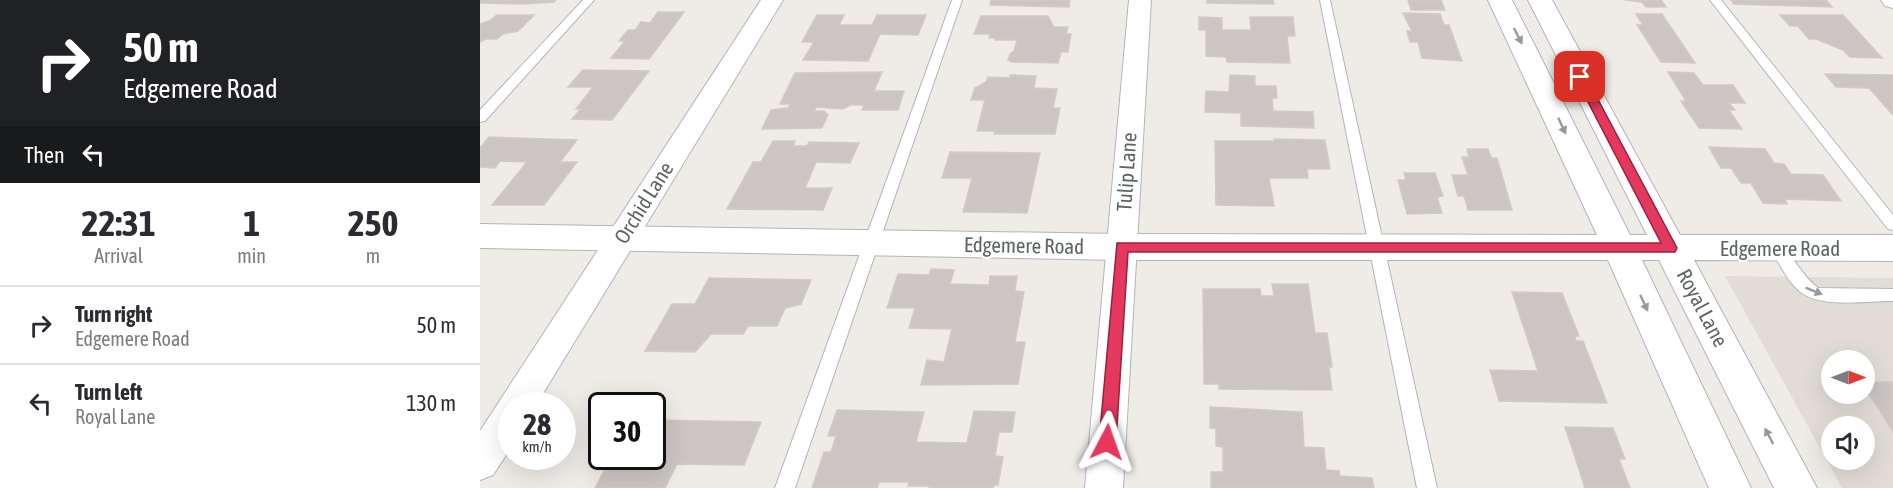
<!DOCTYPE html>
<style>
:root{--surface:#fff;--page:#f2f2f3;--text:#2b2b33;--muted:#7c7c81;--line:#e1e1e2}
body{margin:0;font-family:"Asap Condensed",sans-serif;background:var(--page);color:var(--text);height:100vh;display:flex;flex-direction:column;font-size:22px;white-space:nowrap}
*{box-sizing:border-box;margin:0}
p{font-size:20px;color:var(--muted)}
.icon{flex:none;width:33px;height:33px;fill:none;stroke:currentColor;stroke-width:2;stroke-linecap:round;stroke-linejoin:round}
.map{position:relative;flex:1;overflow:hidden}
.drawer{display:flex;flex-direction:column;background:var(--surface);width:480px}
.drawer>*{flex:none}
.top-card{background:#202124;color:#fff;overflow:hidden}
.needle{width:39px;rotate:90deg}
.fabs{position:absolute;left:1341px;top:350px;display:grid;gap:12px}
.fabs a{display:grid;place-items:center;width:54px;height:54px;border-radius:50%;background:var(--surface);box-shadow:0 6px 24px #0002;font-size:30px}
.speed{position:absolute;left:18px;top:392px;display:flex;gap:12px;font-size:30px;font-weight:700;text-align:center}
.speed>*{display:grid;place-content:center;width:78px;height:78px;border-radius:50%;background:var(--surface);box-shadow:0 6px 24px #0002;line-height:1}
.speed small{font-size:15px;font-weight:400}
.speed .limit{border:3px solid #111;border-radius:9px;background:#fff;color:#111}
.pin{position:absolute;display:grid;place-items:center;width:51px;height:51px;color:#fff;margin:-26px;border-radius:12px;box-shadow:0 3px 9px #0006}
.me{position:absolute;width:66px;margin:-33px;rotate:4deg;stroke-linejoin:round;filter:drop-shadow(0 0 4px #0008)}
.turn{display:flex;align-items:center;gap:21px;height:126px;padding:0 24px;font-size:27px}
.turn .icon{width:78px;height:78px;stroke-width:2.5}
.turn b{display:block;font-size:42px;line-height:51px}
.then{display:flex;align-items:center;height:57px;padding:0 24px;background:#0003;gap:12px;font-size:22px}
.eta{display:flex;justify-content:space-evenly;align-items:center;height:102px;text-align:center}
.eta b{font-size:36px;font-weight:700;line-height:42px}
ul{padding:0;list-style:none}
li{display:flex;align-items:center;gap:18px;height:78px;padding:0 24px;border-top:2px solid var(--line)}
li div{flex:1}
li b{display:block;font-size:22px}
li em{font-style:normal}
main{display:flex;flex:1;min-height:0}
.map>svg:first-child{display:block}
.education{fill:#e2dcd7;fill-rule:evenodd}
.building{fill:#cbc6c3;stroke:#d4cac4;stroke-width:1.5}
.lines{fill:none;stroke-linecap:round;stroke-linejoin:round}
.lane-casing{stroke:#b1b6b8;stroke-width:2}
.street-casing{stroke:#b1b6b8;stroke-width:2}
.secondary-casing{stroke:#b0b6b8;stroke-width:2}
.lane{fill:#fff;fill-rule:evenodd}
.street{fill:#fff;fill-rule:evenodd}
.secondary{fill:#fff;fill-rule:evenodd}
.oneway{fill:#969a9c}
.route{fill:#e4385e;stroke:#94243d;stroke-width:1.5}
.labels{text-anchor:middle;stroke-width:4.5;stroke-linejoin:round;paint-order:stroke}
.street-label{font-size:21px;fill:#5e6466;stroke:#fff}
</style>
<main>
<section class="drawer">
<div class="top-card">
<div class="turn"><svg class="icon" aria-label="right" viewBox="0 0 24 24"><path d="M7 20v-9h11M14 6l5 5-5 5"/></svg><div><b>50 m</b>Edgemere Road</div></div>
<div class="then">Then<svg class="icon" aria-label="left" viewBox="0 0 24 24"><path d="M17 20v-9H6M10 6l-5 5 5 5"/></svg></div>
</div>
<div class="eta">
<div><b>22:31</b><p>Arrival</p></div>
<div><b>1</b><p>min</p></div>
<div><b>250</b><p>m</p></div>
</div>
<ul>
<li><svg class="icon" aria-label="right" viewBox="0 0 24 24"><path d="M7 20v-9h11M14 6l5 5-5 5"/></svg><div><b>Turn right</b><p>Edgemere Road</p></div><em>50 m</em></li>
<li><svg class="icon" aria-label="left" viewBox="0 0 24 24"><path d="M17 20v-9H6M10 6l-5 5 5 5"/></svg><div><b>Turn left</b><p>Royal Lane</p></div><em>130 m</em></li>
</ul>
</section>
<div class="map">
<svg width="1413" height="488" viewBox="0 0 1413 488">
<rect width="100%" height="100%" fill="#efebe6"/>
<path class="education" d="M1245 276 1413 278V488H1362ZM1352 360H1384V393H1352ZM1352 426H1384V459H1352Z"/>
<path class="building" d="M0 0H76L74 2 43 4 0 3Z
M511 0H590L589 7 510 5Z
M727 0H793L794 4 727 3Z
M928 0H961L965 10H931Z
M1145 0H1181L1186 7H1166L1162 2Z
M1251 0H1346L1352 7 1254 4Z
M178 12H204L169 59 131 58 145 41H139L148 30H155L161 22 170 23Z
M923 13 960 14 964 25H969L982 61 942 58 938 42H930L927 31H932Z
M1156 14H1182L1215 63 1181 62 1157 25H1163Z
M17 15H54L38 31 23 34 17 39H6L0 42V24L9 21Z
M337 15H364L359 25H392L397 15H446L438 35 400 34 388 61 323 60 334 42H322Z
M1300 15H1363L1402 58 1370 57 1363 50 1336 39H1329L1318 26H1310Z
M501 16H568L574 27H588L586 34H591L588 52H581L578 63 531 62 528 60 530 54 534 51 537 40H515V38H509L510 34H494Z
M719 17 742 18V30H771L770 17H813L815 36H807L810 63 747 62 746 57 726 56V30H719Z
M103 70 169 71 132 120 92 119 101 109H96L113 87H88Z
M402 72 394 91H424L418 110H382L384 105H370L363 109 336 107 334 111H344L348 115 342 128 282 129 291 110 308 108 310 104H300L315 73Z
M1188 72 1214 73 1223 85H1253L1265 103H1249L1255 110H1249L1262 129 1219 128 1201 101H1206Z
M1345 74 1413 75V115L1389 88 1356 87Z
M530 75 556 76 554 88 577 89 573 108H580L575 134H514L515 131H497L505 100H491L495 88 506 82 508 77 530 78Z
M750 75 775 76V86H796L797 98H792L793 111 833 112 834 128 761 126V113L725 112 726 91 749 92Z
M9 137 97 140 80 162H97L64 205H12L47 162 20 161 15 168 0 167V148Z
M794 139 845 140 850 169H827L828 178H789L794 206 736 205 735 141H794Z
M293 141H315L313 146H327L329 142 379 143 370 163 336 162 325 188H352L343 210 247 209 273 162H281Z
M1229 147 1285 149 1294 163 1304 164 1311 174 1343 175 1361 201 1305 199 1307 204 1283 203 1271 183H1261L1251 168H1241Z
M987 149H1008L1011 158H1017L1032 210H988L984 196H978L972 175H988L982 157H989Z
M470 152 560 153 547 213 483 212 492 178H462Z
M924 173H955L963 196 957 197 962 213 927 214 918 180H926Z
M451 269 474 270 470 284 509 285 510 276H537L535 291 544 292 535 342H545L538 384 441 385 447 360 464 362 472 329 429 328 435 308H407L418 274 449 275Z
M229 278 331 280 321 304 305 308 297 326H268L263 334H231L215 352 165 351 192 304H215Z
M792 284H828L835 333H847L852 367H849L852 390 739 389V384H724L723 289H780L781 296H794Z
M1032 292 1082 293 1099 336H1095L1096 341H1103L1127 403 1019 401 1010 370 1058 371Z
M1384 382H1413V432L1384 386Z
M730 407 822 412 824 447 844 448 846 470 859 471 860 476 892 478 894 488H731V472H743V447L736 446V428H730Z
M357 410 444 412 436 442 487 443 494 411 535 412 532 432H519L515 456 523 457 518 485H514L513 488H449V486H428L429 482H399L397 488H332L344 452H351L356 436H348Z
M172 420 281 422 264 465 197 464 185 488H115L132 456H172Z
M1085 427 1133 428 1145 459H1139L1150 488H1105Z"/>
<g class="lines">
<defs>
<path id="lane" d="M103 0H114L5 121 0 122V110Z
M472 0H482L315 488H295Z
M840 0H850L957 488H937Z
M1230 0H1241L1413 215V230L1408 229Z
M1297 242C1307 246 1323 278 1338 288L1413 289V301C1388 301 1342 308 1322 293 1308 283 1301 266 1292 252L1289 248 1292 244Z"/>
<path id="street" d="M281 0H303L56 405H32V446L13 475 0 480V431Z
M649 0H671L643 488H605Z
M1401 0H1413V8L1405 6Z"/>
<path id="secondary" d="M1008 0H1032L1150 235H1167L1048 0H1072L1200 235H1413V261L1214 260 1337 488H1294L1179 260H1162L1271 488H1229L1128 260H641L0 248V224L641 234 1117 235Z"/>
</defs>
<use href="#lane" class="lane-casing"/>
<use href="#street" class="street-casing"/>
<use href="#secondary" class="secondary-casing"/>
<use href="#lane" class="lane"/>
<use href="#street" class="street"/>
<use href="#secondary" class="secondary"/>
</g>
<defs><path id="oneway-solid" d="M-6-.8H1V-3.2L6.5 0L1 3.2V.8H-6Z" transform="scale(1.5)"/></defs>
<g class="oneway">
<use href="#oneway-solid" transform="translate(1038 36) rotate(63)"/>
<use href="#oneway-solid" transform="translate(1082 126) rotate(65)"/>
<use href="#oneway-solid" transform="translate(1334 291) rotate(22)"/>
<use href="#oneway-solid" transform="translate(1164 303) rotate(65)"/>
<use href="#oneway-solid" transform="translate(1289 436) rotate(-118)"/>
</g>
<path class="route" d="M1100 73 1106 77 1197 248 1195 252H648L636 442 633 448 627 450 621 448 619 442 637 243H1181L1095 77Z"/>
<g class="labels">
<g class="street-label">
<text transform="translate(647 172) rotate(-86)" y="7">Tulip Lane</text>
<text transform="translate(164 203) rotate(-58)" y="7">Orchid Lane</text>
<text transform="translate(544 246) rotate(1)" y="7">Edgemere Road</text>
<text x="1300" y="256">Edgemere Road</text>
<text transform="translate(1222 308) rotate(62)" y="7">Royal Lane</text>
</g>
</g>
</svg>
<div class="fabs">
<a><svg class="needle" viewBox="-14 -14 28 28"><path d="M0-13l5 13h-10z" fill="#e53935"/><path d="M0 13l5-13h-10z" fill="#7c7c81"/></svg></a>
<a><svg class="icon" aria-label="sound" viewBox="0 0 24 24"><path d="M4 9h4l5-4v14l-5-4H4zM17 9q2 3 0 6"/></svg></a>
</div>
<div class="speed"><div>28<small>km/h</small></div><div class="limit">30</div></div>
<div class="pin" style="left:1100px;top:77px;background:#d93025"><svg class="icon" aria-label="arrive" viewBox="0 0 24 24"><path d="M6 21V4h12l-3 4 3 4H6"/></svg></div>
<svg class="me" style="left:627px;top:442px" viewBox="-20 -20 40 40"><path d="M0-17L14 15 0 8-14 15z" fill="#e4385e" stroke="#fff" stroke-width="4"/></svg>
</div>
</main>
